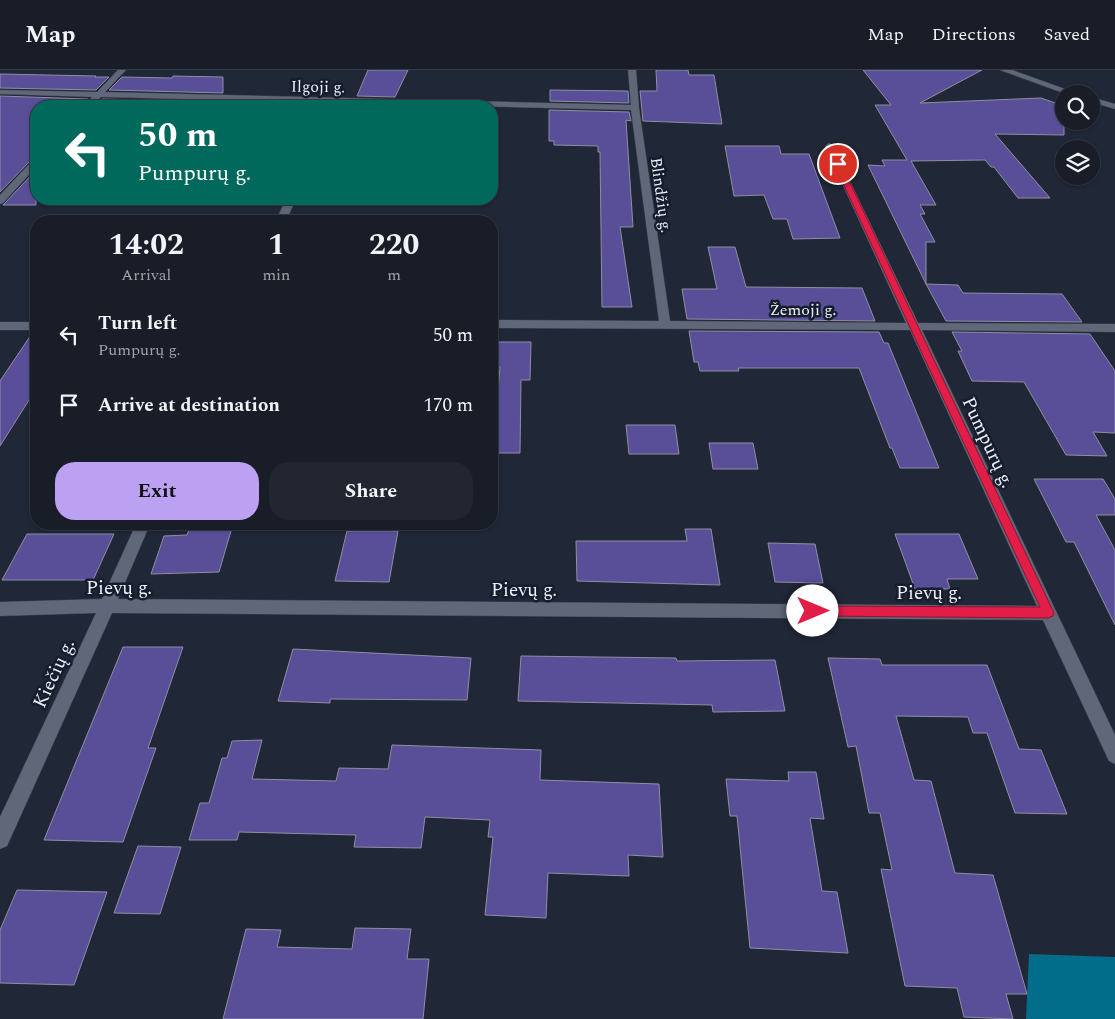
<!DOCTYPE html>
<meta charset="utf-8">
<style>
:root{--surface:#181d28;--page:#212630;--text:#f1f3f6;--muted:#9fa2a8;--line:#363b45;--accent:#bca0f2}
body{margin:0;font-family:Spectral,serif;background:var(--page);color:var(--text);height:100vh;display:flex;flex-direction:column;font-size:19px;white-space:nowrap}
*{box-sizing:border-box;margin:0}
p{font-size:16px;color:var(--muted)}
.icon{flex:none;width:28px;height:28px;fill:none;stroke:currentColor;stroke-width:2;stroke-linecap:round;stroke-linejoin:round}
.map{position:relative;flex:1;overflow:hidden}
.sheet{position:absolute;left:30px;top:145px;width:468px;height:315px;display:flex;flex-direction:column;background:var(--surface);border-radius:20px;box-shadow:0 1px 4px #0004,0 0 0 1px var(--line)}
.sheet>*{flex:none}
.hud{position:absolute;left:30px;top:30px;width:468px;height:105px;border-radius:20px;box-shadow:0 1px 4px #0004,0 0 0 1px var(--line);background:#00695c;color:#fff;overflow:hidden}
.controls{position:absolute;left:1055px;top:15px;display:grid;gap:10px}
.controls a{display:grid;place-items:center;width:45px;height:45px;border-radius:50%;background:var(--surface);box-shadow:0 1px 4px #0004,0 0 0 1px var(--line);font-size:25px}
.pin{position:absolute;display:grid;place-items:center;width:42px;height:42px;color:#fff;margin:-21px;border:2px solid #fff;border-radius:50%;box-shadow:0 1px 5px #0007}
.me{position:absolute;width:55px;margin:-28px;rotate:90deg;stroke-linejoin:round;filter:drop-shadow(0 0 4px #0008)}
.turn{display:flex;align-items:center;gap:18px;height:105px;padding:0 25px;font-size:22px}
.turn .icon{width:65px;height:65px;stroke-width:2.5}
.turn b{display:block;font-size:35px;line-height:42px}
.eta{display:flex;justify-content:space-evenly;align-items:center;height:85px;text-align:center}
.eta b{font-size:30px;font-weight:700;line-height:35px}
.primary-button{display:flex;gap:10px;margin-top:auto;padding:10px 25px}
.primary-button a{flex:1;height:58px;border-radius:20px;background:var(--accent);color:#111;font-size:20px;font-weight:700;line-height:58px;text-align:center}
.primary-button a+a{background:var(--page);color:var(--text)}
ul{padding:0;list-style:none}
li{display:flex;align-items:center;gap:15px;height:70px;padding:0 25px}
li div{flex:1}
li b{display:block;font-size:19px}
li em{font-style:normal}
header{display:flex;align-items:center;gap:30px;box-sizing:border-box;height:70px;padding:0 25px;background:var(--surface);border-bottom:1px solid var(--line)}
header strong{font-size:24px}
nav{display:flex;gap:28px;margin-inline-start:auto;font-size:18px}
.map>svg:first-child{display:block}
.water{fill:#016d8a}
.building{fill:#594f99;stroke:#8f8ea3}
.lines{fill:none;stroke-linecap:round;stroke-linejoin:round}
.street-casing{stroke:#3c414e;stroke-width:1}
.street{fill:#5f6778;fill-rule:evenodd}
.route{fill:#e11d48;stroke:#92132f}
.labels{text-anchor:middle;stroke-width:5;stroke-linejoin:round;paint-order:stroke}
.far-street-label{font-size:16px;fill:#edf1fc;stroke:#171d2c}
.street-label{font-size:19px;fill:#edf1fc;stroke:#171d2c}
</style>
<header>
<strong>Map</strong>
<nav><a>Map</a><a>Directions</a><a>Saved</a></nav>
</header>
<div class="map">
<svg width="1115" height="949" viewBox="0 0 1115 949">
<rect width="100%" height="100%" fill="#202736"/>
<path class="water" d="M1029 884 1115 887V949H1026Z"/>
<path class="building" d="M368 0H408L395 27 357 26Z
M656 0H688L689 5H714L722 54 643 51 640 21H657Z
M863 0H982L920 33 1041 28 1064 36V65L995 64 1050 128H1018L994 97H991L985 90 911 91 936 135H920L925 144H920L935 172H926V214L868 95 885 96 882 90H907L875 35H891Z
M0 4 96 6 95 7H109L96 20 0 18Z
M173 6 223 7V23L109 20 122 7 172 8Z
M550 20 628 21 629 33 550 31Z
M0 26 88 29 82 36H36V87L32 89 0 122Z
M102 29 223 32 222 36H94Z
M549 40 629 42 631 51 626 50 633 157H620L632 237H602L600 82H598V76L554 75V71H549Z
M725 76H779L781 84H809L840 168 793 169 787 149H773L764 125 734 126Z
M36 100V135H3L4 134Z
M708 177H735L746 217 862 218 875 251 687 249 682 219H717Z
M926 214 958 215 963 223 1062 224 1082 252 946 251Z
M689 261 879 262 884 273H888L939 398H900L892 378H890L859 298H738L739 301H700L698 292H694Z
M33 262H36V319L0 376V311Z
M952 262 1090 264 1115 301V363L1093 362 1107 386 1066 385 1024 312 972 311 958 281H962Z
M491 272H531L530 310H521L520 383H491V356H495L500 297H491Z
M626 355H675L679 384H629Z
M709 373H753L758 399H713Z
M1034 409H1103L1115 429V445H1096L1115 480V555L1074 472H1066Z
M191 454H233L219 502 151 504 164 466 187 465Z
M685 459H711L720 515 577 511 576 471H687Z
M347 461H398L389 512 335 511Z
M27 464H114L93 510H2Z
M895 464H959L978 509H947L950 519H915Z
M768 473 815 474 823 513 775 512Z
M123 577H183L148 678H156L123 772 44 770Z
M293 579 471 588 467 630 330 629V633L278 631Z
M521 586 676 588 677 591 775 590 785 641 713 642 712 635 518 631Z
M828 588 880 589 882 595H987L1019 679 1041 680 1067 744 1015 743 987 663H973L968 647 896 646 914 710 931 711 955 803 993 805 1027 924H1006L1013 949 964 947 957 918 905 916 881 799 892 800 880 743H869L856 676 848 677Z
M262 670 252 709 336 711 339 698 388 699 392 675 541 680 540 710 659 714 663 787 628 785 629 806 548 803 546 848 485 845 493 767H488L490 750 425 747 421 778 354 777 356 765 239 762 237 770H189L200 733H209L222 688H227L232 671Z
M788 702H816L824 749 810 748 822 821 837 822 848 883 750 878 737 746H730L726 709 789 711Z
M138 776 181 777 160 844 114 843Z
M17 820 107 822 74 915 0 913V860Z
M355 858 411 859 407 889H429L423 949H223L246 859 281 860 277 877 352 879Z"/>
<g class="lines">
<defs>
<path id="street" d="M118 0H126L105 22 631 35 628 0H636L639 38 670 251 906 253 825 76 829 73 833 76 918 253 1115 254V262L922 260 1115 665V694L1109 691 1043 550 112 543 7 776 0 779V747L96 543 0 546V532L102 529 136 454H150L118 529 1037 536 910 260 491 258V250L659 251 631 40 101 27 92 36H84L92 27 0 24V20L97 22Z
M1000 0H1012L1079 24H1066Z
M1091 27 1115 34V39L1091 32Z
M36 89V97L3 133 0 134V125L33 90Z
M286 129H296L286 151H276Z
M0 252H36V260H0Z"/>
</defs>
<use href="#street" class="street-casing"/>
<use href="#street" class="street"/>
</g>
<path class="route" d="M838 92 841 94 1054 543 1053 546 1048 548 813 546 809 545 807 541 809 537 813 536 1040 537 834 94Z"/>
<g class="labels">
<g class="far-street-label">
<text transform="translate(318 16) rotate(1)" y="6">Ilgoji g.</text>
<text transform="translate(662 125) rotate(82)" y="6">Blindžių g.</text>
<text x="803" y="245">Žemoji g.</text>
</g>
<g class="street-label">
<text transform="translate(989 372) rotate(65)" y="7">Pumpurų g.</text>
<text x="119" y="524">Pievų g.</text>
<text x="524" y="526">Pievų g.</text>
<text x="929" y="529">Pievų g.</text>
<text transform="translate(53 603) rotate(-65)" y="7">Kiečių g.</text>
</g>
</g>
</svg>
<div class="controls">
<a><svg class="icon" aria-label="search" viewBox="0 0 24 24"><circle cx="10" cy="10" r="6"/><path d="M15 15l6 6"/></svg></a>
<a><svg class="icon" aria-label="layers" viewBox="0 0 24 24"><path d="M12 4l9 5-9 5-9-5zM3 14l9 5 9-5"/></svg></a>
</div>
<div class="pin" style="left:838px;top:94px;background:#d93025"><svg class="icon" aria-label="arrive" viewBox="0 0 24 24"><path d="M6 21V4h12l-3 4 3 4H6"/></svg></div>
<svg class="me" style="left:813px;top:541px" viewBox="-20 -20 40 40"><circle r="19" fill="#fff"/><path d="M0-13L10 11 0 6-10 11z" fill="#e11d48"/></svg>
<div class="hud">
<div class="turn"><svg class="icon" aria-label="left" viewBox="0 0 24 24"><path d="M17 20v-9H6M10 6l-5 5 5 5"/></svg><div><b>50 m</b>Pumpurų g.</div></div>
</div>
<section class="sheet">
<div class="eta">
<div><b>14:02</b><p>Arrival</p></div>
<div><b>1</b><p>min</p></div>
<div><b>220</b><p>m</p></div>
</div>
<ul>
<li><svg class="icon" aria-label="left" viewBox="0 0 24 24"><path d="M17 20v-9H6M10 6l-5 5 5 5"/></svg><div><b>Turn left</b><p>Pumpurų g.</p></div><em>50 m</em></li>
<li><svg class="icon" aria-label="arrive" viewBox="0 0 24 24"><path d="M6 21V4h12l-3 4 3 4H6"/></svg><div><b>Arrive at destination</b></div><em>170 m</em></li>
</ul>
<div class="primary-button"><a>Exit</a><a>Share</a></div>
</section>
</div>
